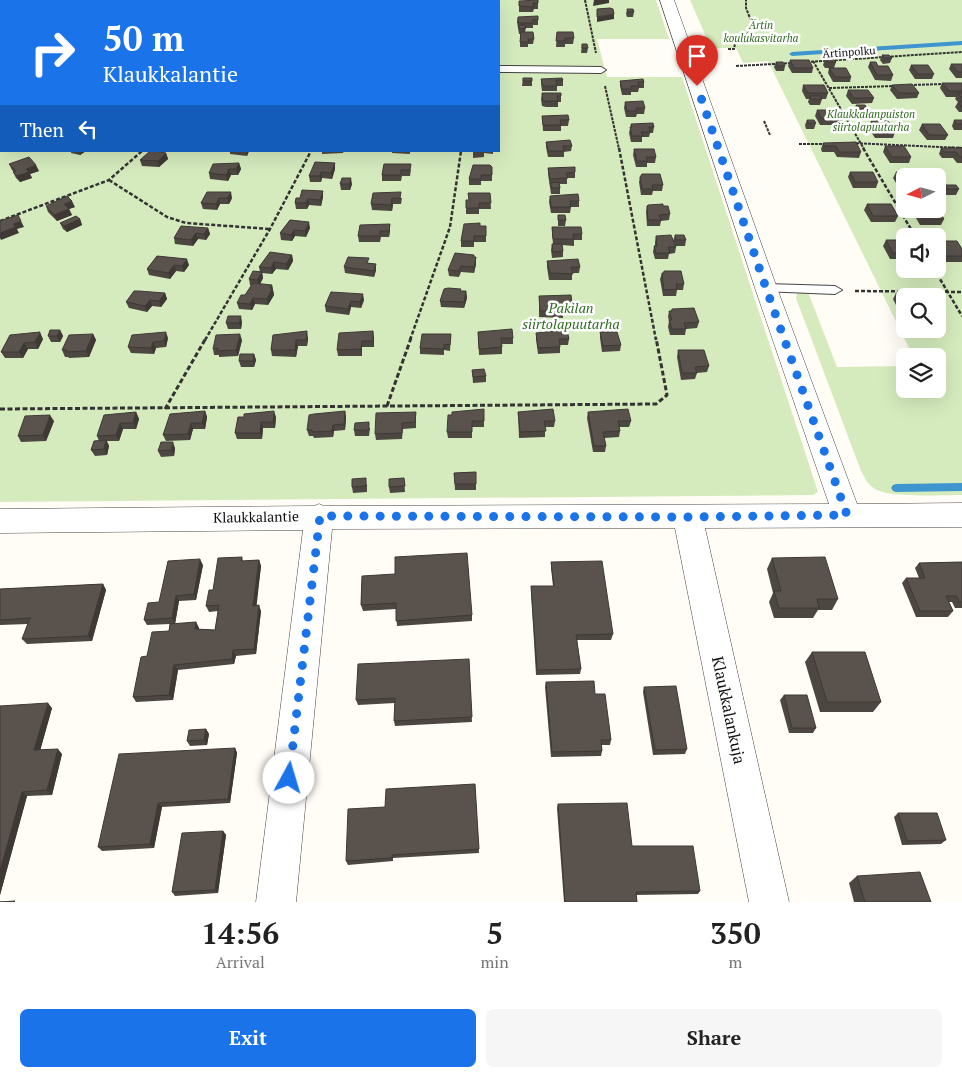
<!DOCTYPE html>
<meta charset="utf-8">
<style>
:root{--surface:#fff;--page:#f6f6f6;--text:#222;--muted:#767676;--accent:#1a73e8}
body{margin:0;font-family:"PT Serif",serif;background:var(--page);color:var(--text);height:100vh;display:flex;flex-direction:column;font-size:19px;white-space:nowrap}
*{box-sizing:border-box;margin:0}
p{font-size:16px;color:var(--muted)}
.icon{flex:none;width:28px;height:28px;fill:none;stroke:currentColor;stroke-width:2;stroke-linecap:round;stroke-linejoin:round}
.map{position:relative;height:902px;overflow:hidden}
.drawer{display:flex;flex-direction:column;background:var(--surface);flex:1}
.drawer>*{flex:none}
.hud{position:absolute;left:0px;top:0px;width:500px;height:152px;box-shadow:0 5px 20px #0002;background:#1a73e8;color:#fff;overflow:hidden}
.needle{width:32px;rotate:264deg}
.fabs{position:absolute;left:896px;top:168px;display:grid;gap:10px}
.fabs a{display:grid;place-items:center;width:50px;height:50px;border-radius:8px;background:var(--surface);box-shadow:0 5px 20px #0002;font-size:25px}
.pin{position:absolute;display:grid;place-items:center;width:42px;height:42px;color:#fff;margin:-51px -21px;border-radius:50% 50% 50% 0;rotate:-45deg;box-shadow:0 0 5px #0007}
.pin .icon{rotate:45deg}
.me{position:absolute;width:55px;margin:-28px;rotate:6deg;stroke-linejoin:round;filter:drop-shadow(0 0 4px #0008)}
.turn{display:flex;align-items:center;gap:18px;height:105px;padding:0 20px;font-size:22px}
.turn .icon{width:65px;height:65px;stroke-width:2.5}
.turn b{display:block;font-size:35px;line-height:42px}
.then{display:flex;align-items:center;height:48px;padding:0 20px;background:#0003;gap:10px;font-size:19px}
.eta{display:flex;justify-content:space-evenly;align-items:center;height:85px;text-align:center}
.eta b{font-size:30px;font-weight:800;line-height:35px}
.cta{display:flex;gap:10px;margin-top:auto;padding:10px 20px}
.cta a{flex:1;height:58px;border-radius:8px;background:var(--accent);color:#fff;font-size:20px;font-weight:800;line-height:58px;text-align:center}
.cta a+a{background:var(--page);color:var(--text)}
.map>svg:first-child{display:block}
.green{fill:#d5ebbd;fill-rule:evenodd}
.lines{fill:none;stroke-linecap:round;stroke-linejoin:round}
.stream{fill:#3f96cf;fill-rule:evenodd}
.lane-casing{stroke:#444;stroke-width:2}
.street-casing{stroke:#444;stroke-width:1}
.path-far2{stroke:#333;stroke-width:2;stroke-dasharray:3 1;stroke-linecap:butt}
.path-far1{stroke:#333;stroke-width:2.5;stroke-dasharray:4 2;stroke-linecap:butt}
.path{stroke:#333;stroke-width:3;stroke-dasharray:5 2.5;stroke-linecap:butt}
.lane{fill:#fff;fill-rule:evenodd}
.street{fill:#fff;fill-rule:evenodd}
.wall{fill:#4d4742}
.shaded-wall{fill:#3f3936}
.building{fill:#5a524d;stroke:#3f3936}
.route{stroke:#1a73e8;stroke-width:9;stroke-dasharray:0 16.2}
.labels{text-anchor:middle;stroke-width:5;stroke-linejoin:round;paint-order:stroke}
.far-park-label{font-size:11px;font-style:italic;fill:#2f6b1f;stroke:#fff}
.far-street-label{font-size:11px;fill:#111;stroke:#fff}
.park-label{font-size:14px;font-style:italic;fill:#2f6b1f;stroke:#fff}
.street-label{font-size:14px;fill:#111;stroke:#fff}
.near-street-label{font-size:16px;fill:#111;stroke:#fff}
</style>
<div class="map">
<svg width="962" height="902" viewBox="0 0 962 902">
<rect width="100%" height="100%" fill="#fffdf5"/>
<path class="green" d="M0 0H656L669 39H597L607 77H682L818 492 813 495 0 502ZM1 1H499V151H1Z
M690 0H962V495C943 495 889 498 875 489 868 485 865 478 861 471L796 298 797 293 808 292 837 367 905 366V389H938V356H913L768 61 743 63 736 48H711ZM905 176H938V209H905ZM905 236H938V269H905ZM905 296H938V329H905Z"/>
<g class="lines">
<path class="stream" d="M962 41V45L792 56 789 54 792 52Z
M962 483V491L896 492 893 491 891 488 893 485 896 484Z"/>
<defs>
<path id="lane" d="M64 0H75V1H65Z
M499 66 601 67 606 70 601 73 499 72Z
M766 284 835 286 842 290 835 294 761 291 759 288 761 285Z"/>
<path id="street" d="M660 0H674L777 288 857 504 962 503V527L705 528 789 902H749L675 528 332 529 296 902H256L303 530 0 533V509L314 506 319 504 324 506 829 504 755 288Z"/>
</defs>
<use href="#lane" class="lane-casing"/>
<use href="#street" class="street-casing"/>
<path class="path-far2" d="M585 0 596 53
M124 1 126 0
M728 49H734L735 44 754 28 746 8V0
M813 61 864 149
M807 62 962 52
M736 66 793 63
M910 85 944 84
M605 86 619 149
M829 88 894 86
M764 121 770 135
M852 143 962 148
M799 144H826"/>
<path class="path-far1" d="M619 148 656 340
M863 148 915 236
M951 148H962
M109 180 167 217 186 223 270 229
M0 221 109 180 142 151
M934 269 962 316
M855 291 962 292
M205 340 270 229 311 151
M410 340 450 227 461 151"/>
<path class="path" d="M387 406 411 338
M0 409 656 404 667 395 656 338
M165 409 206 338"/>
<use href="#lane" class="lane"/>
<use href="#street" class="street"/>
</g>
<path class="wall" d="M519 1 538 3V9H534L533 12H519Z
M627 9 634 12 633 17H627L626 14Z
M518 17 538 20V25H533V28H526L525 32 534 39 533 44H528V47H520V34H519L517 22Z
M557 32 574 38 573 44H565V47H556Z
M582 44 588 48 587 53H581Z
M882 55 892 58 890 63 883 64 880 60Z
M825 59 836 62 834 68H825L823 65Z
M790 60 813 68 812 73H792L788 66Z
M776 62 785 66 784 71H776L774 67Z
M870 62 893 75 891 81 875 80 868 67Z
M951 64H962V78H956L949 69Z
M911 65 934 74 932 79H915L909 70Z
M829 68 851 77 850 82H833L828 73Z
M523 78H532V86H522Z
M541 79 563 80V86H557V91H542L541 84Z
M620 81 644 82V88H639L638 92H631V95H622L620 86Z
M942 83H962V112H959L955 107 958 102 955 99 956 97H946L940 88Z
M803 85 828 93 826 99H822L820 105H810L808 102 809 99H806L802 91Z
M892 85 919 93 917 98 897 99 890 90Z
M848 90 874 98 872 103 852 104 846 96Z
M542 93 561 96V102H558V107H546L542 106 541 99Z
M625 102 645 108 644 114H637L636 117H626L624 108Z
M856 105 867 108 865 114H856L854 111Z
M817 110 843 119 841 125H820L815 116Z
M542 116 569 120 568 126H561V131H543Z
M807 120 816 123 814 129H806L805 125Z
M954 120H962V130H954L952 126Z
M871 121 895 132 893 138H875L868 127Z
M631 124 654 127 653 133H650L649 137H642V142H631L629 133Z
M922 124 948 135 945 140H927L919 130Z
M546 142 572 146 571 151 564 152V157H548L546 147Z
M823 143 861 152 859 158 837 157 834 152H822L821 149Z
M885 146 911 157 909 163H890L883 152Z
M941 148H962V163H957L953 158H942L939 154Z
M634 149 656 157 655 163H647V167H636L633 155Z
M71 151H86L80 155 71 153Z
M230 151H249L247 156 230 154Z
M322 151H344L343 153 322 154Z
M392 151H410V154L392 153Z
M473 151H493V154L484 153V157L473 158Z
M166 153 168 159 159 167 142 166 140 160Z
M239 163 241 169 238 175H231L228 181 210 179 209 173Z
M335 163V169L332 179 322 178 321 182H310L309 176Z
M9 164 39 171 30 174 32 178 20 182 16 178 13 172H14L12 170Z
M384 164 411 170 410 176H402L401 181H382V175Z
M492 167V181H481V185H469V179Z
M548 168 575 172V178H567V184H560V194H551L548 174Z
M850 172 878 182 876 188H853L848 177Z
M896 172 905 176V191H901L893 178Z
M640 177 663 185 662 191H653L652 195H641L639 182Z
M340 184H352L350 190H341Z
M945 185 959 189 956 195H945L942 191Z
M323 191V197L321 206 309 205 307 209H296L295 203 300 198Z
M207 192 232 198 229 204H220L217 210 203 209 201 203Z
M373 193 402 198 401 204H393L392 211 372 210 371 204Z
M490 193 491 209H479V214H466V200H468Z
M550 196 579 201V207H571L570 213H551L549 202Z
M867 204 898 216 895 222H871L864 210Z
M46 206 75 207 69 209 72 215 57 221 48 212Z
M647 206H663L670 214 669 220 661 221 660 226H647L646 212Z
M913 209H937L944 219 941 225H920L912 211Z
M558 215 566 220 565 226H558Z
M80 219 82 225 67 232 63 229 60 223Z
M290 220 310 228 306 237 295 236 292 241 281 240 280 233Z
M390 224V230L389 237H381L380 242H359L358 236Z
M480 226H486V242H474V247H461V241Z
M552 227 582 234V240H574V246L562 245 563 251V257L552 258 551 250 552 244H553L552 233Z
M208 228 210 234 206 240 198 239 193 246 175 244 174 238Z
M675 235 686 240 685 246H676V247L675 253 669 254 668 259H655L653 252 654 246H655V242L656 236 673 241Z
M886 240H905V259H890L883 246Z
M938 241 962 249V262H942L938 255Z
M292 255 293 261 288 270 276 269 272 274 262 273 263 278 260 284 272 285 274 295 268 305 255 304 252 310 239 309 237 303 245 295 251 286 250 285 249 279 260 272 259 267Z
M474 255V257H476V264L474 273 461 272 459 277 449 276 448 270Z
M157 256 189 265 184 272 176 271 170 279 149 275 147 269Z
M547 261 580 267 579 273H572V280H549L547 267Z
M370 263 376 270 374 277 345 273 344 267Z
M664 271 684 284 683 290H677L676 296H663L660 279 662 273H663Z
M461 291H466L467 298 464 308 441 307 440 301Z
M331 292 364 300 361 308 351 307 349 315 326 312 325 306Z
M165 293 167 299 161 307 152 306 147 312 129 308 126 302Z
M896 293 905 296V317H902L893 299Z
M539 296 572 303 571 310H563V318L539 317Z
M672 309 699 322 697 328 686 329 685 335H670L668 327 669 321 668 317 669 311H671Z
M242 322 241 329H228L226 323Z
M60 330 63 336 60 342H51L48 336Z
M478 332 513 338V344H502V354L479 355Z
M600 332 621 345 620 351 602 352 600 338Z
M536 333 569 339 568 345H560V353L538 354 536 339Z
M93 334 96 340 89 357 69 358 68 357H65L62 350Z
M451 334 450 351 444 350V355L420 354V348Z
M10 335 43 339 38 349H28L23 358H5L1 352Z
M273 335 308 338 307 346H298L296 357 272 356 271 350Z
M374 337V347H362V356H338L337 350Z
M168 338 166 347 156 348 154 354 131 353 128 347Z
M242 340 238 356 219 357V355H214L213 349Z
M678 350 709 366 707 372 697 373 695 379 681 380 677 357Z
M254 354 256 360 254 367H241L239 361Z
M472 370 486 376V382L473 383Z
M484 409V427H472V438H448L447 432 452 415Z
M205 411 207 417 205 429H193L190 440 166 441 163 435Z
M345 411 346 418 345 430 334 431 333 437 314 438 313 436H309L307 430Z
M136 412 139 419 136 429H123L119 441H107L109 446 107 455 95 456 91 450 99 441 97 436Z
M416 412V428L403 429 402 439 376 440 375 434Z
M518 412 555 421 554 427H545V437L519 438Z
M588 412 631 421 629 427H619L620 431 619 437 604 438 606 446 605 452H593L587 418Z
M238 417H276L275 428H263L262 439H237L235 433Z
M54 421 46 441 21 442 18 436Z
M370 428 369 436H355L354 430Z
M175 448 174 456 161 457 158 451Z
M476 472V490H455L454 473Z
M404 478 405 492 390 493 389 487Z
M367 484V492L353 493 352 487Z
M242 557 243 561 259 560 261 566 256 605 261 611 256 654 236 656 234 664 178 670 173 700 136 702 133 697 147 656 169 631 170 624 147 625 144 620 159 602 203 565 196 600 179 601 175 624 196 622 199 628V629L215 630 218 611 209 612 206 606 213 590Z
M772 558 838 599 832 610H818L813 618H774L769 602 773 593 767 569Z
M551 562 613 634 611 640H577L581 669 580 674 536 675 531 592V586H553L551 568Z
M962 562V608H955L952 602H949L953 611 948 617H916L902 583 906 578H919L915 568 919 563Z
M362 576 472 615V621L397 626 396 609 363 611 361 605Z
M103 584 106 590 92 641 27 644 22 639 28 624 0 625V589Z
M812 652 881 702 873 712H820L805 662Z
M469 659 472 722 395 726 394 721 395 703 358 705 356 700Z
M546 682 595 694 611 740 610 745H602V751L601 756 551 757 545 687Z
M644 687 687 749 685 754 653 755 643 692Z
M784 695 816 728 813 733H789L780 700Z
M0 706 52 708 40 750 62 754 52 795 27 796 0 895Z
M206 729 209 734 207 745 190 746 187 741Z
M235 748 237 753 230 803 162 807 154 848 102 851 98 847Z
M475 784 479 853 393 858V861L348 865 346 861 385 807Z
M558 804 632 846 700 891 698 894 636 895 637 902H564L557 808Z
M898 813 946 840 941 844 902 845 894 817Z
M223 831 226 835 218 893 175 896 172 892Z
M857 876 931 902H854L849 883Z"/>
<path class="shaded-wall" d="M594 0H609V3L593 6Z
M614 14V19L597 22V17Z
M79 151H86L80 155Z
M246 151H249L247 156Z
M166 153 168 159 159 167 158 161Z
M239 163 241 169 238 175 236 169Z
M335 163V169L332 179 331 173Z
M36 165 39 171 30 174 32 178 20 182 17 176 26 169Z
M229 169 231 175 228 181 226 175Z
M321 172 322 178 321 182 320 176Z
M351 178 352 184 350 190 349 184Z
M323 191V197L321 206 320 200Z
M231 192 232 198 229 204 227 198Z
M219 198 220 204 217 210 216 204Z
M392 198 393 204 392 211 391 205Z
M308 199 309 205 307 209 306 203Z
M72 201 75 207 69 209 72 215 57 221 54 215 64 204Z
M80 219 82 225 67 232 64 226Z
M21 221 24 227 17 229 19 233 1 240 0 238V233L13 224Z
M309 222 310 228 306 237 305 231Z
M390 224V230L389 237V231Z
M208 228 210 234 206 240 204 234Z
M294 230 295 236 292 241 291 235Z
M196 233 198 239 193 246 191 240Z
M292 255 293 261 288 270 286 264Z
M476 257V264L474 273V267Z
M187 259 189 265 184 272 182 266Z
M274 262 276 269 272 274 271 268Z
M376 264V270L374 277V271Z
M174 265 176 271 170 279 168 273Z
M262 272 263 278 259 286 257 280Z
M272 285 274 295 268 305 267 299Z
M466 291 467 298 464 308V302Z
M165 293 167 299 161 307 159 301Z
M363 294 364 300 361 308 360 302Z
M253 298 255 304 252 310 250 304Z
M150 300 152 306 147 312 145 306Z
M351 301V307L349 315 348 309Z
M241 316 242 322 241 329 239 323Z
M60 330 63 336 60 342 57 336Z
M307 331 308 338 307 346 306 340Z
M373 331 374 337V347L373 341Z
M40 332 43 339 38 349 35 342Z
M166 332 168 338 166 347 164 341Z
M93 334 96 340 89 357 86 351Z
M240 334 242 340 238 356 236 350Z
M296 340 298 346 296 357 295 350Z
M362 341V356L361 349Z
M153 342 156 348 154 354 151 348Z
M24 343 28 349 23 358 19 352Z
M254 354 256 360 254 367 253 361Z
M205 411 207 417 205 429 202 423Z
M274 411 276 417 275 428 273 422Z
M345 411 346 418 345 430 344 424Z
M136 412 139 419 136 429 133 423Z
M50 415 54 421 46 441 43 435Z
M261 422 263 428 262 439 260 433Z
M120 423 123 429 119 441 116 435Z
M191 423 193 429 190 440 188 434Z
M333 425 334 431 333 437 332 431Z
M106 440 109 446 107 455 104 449Z
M173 442 175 448 174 456 171 450Z
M200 559 203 565 196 600 194 594Z
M259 560 261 566 256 611 253 606Z
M103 584 106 590 92 641 88 636Z
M176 596 179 601 175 624 172 618Z
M259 605 261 611 256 654 254 649Z
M196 622 199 628 198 634 195 629Z
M233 650 236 656 234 664 232 659Z
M174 665 178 670 173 700 169 695Z
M48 703 52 708 39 755 34 750Z
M206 729 209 734 207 745 204 740Z
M235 748 237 753 230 803 228 799Z
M58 749 62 754 52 795 47 790Z
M22 792 27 796 0 895V871Z
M158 803 162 807 154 848 150 844Z
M223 831 226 835 218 893 215 890Z"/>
<path class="building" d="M18 0H38L39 1H19Z
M242 0H257L255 1H241Z
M317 0H332L331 1H316Z
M457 0H471L470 1H456Z
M538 0V3H533L534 7 519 6V1Z
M0 6H1V12H0Z
M610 8 613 9 614 14 597 17V9Z
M627 9H633L634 12H628Z
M538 16V20H532L533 23H518V17Z
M519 25H525L526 28 519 29Z
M521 32H533L534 39H528L529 42H520Z
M557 32H573L574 38H565V41H556Z
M582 44H587L588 48H582Z
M882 55H889L892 58H885Z
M825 59H833L836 62H827Z
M790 60H809L813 68H794Z
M776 62H783L785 66H778Z
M870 62H876L878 66H888L893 75H877Z
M951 64H962V72H958Z
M911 65H928L934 74H918Z
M829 68H846L851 77H835Z
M523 78H532V81H523Z
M562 78 563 80H556L557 86H543L541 79Z
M643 79 644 82H638L639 86H631L632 89H622L620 81Z
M942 83H962V91H949Z
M912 84 919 93H899L892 85Z
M803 85H824L828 93H808Z
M848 90H868L874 98H854Z
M542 93H561V96H557L558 101H543Z
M958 93H962V97H961Z
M810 96H820L822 99H811Z
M643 101 645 108H636L637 111H627L625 102Z
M958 102H962V107Z
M856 105H865L867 108 858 109Z
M817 110H838L843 119H822Z
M568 115 569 120H560L561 125H543L542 116Z
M807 120H814L816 123H808Z
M954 120H962V124H957Z
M871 121H888L895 132H877Z
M653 123 654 127H649L650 132H641L643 136H632L630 127H632L631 124Z
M922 124H940L948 135H929Z
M570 140 572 146H563L564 151H548L546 142Z
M856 142 861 152H839L836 146H824L823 143Z
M885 146H904L911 157H892Z
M941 148H962V157H960L956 152H944Z
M634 149H654L656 157H646L648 161H637Z
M150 151H155L166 153 158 161 140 160Z
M29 157 36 165 26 169 29 172 17 176 13 172 16 171 9 164Z
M315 162 335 163 331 173 321 172 320 176H309Z
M239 163 236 169H229L226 175 209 173 213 164Z
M384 164H411L410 170H401L400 175H382Z
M473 165H490L492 167V175H481V179H469Z
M575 167V172L566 173 568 178 550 179 548 168Z
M850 172H873L878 182H855Z
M896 172 915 173 917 176H905V185H903Z
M642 174H660L663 185H652L653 189H642L640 177Z
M342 178H351L349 184H340Z
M559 182 560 188H552L550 183Z
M945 185H956L959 189H948Z
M302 190 323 191 320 200 308 199 306 203H295L296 198H300Z
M207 192H231L227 198H219L216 204 201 203Z
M401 192 400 198H392L391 205 371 204 373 193Z
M468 193H490L491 203H479V208H466V200H469Z
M578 194 579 201H570L571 207H551L550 196Z
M67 196 72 201 64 204 69 209 54 215 46 206Z
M663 204V206H668L670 214 659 215 661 220H648L647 206 648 205Z
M867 204H891L898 216H873Z
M917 209H937L944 219H923Z
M18 215 21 221 13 224 16 227 0 233V221Z
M558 215H565L566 220H558Z
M76 216 80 219 64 226 60 223Z
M290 220 309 222 305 231 294 230 291 235 280 233Z
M480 223V226H486V236H474V241H461L464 224Z
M390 224 389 231H380V236H358L360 225Z
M181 226 208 228 204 234 196 233 191 240 174 238Z
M552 227H581L582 234H573L574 239H553Z
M671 235 676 247H668L670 253H656L654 246H657L656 236Z
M675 235H684L686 240H676Z
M886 240H905V253H893Z
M938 241H957L962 249V256H945L938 244Z
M552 244H562L563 251 553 252Z
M270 252 292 255 286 264 274 262 271 268 259 267Z
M455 253 474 255V257H476L474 267 461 266 459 271 448 270Z
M157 256 187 259 182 266 174 265 168 273 147 269Z
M348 257 369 258 367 263 376 264 374 271 344 267Z
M578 259 580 267H571L573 274 550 273 547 261Z
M253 271 262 272 257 280 249 279Z
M664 271H681L684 284H676L677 289 664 290 662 273H664Z
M253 283 272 285 270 288 272 289 267 299 253 298 250 304 237 303 241 295H245Z
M448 288 461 289 460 291H466L464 302 440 301 444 289Z
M134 291H139L165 293 159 301 150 300 145 306 126 302Z
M331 292 363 294 360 302 351 301 348 309 325 306Z
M896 293H918L920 296H905L904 311Z
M571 295 572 303H563V312L540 311 539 296Z
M694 308 699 322 684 323 686 329H672L669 320H672L669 311H672V309Z
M228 316H241L239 323H226Z
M512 329 513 338H501L502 347 479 349 478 332Z
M50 330H60L57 336H48Z
M567 330 569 339H559L560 347 538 348 536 333Z
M307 331 306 340H296L295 350H271L273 335Z
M373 331V341H362L361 349 337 350 339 333Z
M40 332 35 342 24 343 19 352H1L10 335Z
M166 332 164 341 153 342 151 348 128 347 132 335Z
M600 332H617L621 345 603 346Z
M93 334 86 351 66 352 67 350H62L69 335Z
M240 334 236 350 217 351 218 348 213 349 216 335Z
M422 334H451L450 345 444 344V349L420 348Z
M678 350H704L709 366 695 367 697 373H682Z
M240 354H254L253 361H239Z
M484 369 486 376 473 377 472 370Z
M484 409V421H472V432H447L448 415H452V412Z
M553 409 555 421H544L546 431 520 432 518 412Z
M628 409 631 421H618L620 431 603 432 606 446H594L588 412Z
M205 411 202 423H191L188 434 163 435 170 414Z
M274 411 273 422H261L260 433H235L238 417H244V414Z
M345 411 344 424 333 425 332 431 312 432V430H307L309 415 314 414Z
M136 412 133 423H120L116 435 97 436 104 415Z
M416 412 415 422 402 423V433L375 434 376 413Z
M50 415 43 435 18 436 25 416Z
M369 422V430H354L355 423Z
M106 440 104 449 91 450 94 441Z
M161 442H173L171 450 158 451Z
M476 472V484H455L454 473Z
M366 478V486L352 487V479Z
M404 478 405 486 389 487V479Z
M467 553 472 615 396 621V603L361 605 362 576 395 574V557Z
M242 557 241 561 259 560 253 606 259 605 254 649 233 650 232 659 174 665 169 695 133 697 141 657 147 656 152 632 169 631 170 624 196 622 195 629 215 630 219 605 206 606 209 590H213L218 558Z
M825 557 838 599H817L819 608H779L774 591H781L772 558Z
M200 559 194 594 176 596 172 618 144 620 148 603 159 602 168 561Z
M602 561 613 634 576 635 581 669 537 670 531 586H554L551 562Z
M962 562V602H959L957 596H946L953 611H920L906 578H925L919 563Z
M103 584 88 636 22 639 30 618 0 620V589Z
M812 652H865L881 702H827Z
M469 659 472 717 394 721 395 698 356 700 358 664Z
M594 681 595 694H605L611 740H601L602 751 552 752 546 682Z
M676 686 687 749 655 750 644 687Z
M784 695H807L816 728H792Z
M48 703 34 750 58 749 47 790 22 792 0 871V706Z
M206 729 204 740 187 741 189 730Z
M235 748 228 799 158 803 150 844 98 847 119 754Z
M475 784 479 849 392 855V858L346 861 348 809 385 807 386 789Z
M627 803 632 846H693L700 891 636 892 637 902H565L558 804Z
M898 813H937L946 840 907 841Z
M223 831 215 890 172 892 182 833Z
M920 872 931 902H865L857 876Z
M15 901 14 902H0Z"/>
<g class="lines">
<path class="route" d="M289 778 320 516 688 517 847 515 766 288 697 86"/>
</g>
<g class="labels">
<g class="far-park-label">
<text x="761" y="29">Ärtin<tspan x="761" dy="13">koulukasvitarha</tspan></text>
<text x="871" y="118">Klaukkalanpuiston<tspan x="871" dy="13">siirtolapuutarha</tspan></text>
</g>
<g class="far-street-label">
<text transform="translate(849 52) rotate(-4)" y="4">Ärtinpolku</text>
</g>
<g class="park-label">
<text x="571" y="313">Pakilan<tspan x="571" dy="16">siirtolapuutarha</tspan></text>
</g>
<g class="street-label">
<text transform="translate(256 517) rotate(-1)" y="5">Klaukkalantie</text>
</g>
<g class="near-street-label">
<text transform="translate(729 710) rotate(78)" y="6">Klaukkalankuja</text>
</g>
</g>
</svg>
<div class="fabs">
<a><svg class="needle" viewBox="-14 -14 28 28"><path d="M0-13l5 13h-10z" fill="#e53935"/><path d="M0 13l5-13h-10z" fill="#767676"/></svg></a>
<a><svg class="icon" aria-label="sound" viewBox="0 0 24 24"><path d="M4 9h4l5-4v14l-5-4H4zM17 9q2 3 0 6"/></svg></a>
<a><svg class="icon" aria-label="search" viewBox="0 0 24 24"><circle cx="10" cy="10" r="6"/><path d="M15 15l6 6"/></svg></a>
<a><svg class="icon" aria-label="layers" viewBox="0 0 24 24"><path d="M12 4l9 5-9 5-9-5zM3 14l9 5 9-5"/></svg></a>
</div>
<div class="pin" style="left:697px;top:86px;background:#d93025"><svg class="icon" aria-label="arrive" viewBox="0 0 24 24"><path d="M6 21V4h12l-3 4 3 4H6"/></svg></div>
<svg class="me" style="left:289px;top:778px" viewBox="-20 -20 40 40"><circle r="19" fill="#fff"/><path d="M0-13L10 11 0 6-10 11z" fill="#1a73e8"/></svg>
<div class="hud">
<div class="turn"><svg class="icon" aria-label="right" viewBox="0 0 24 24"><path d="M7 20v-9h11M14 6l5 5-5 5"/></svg><div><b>50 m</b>Klaukkalantie</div></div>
<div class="then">Then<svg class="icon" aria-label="left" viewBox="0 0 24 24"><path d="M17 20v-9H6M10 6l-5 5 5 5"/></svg></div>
</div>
</div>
<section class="drawer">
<div class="eta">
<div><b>14:56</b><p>Arrival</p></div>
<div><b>5</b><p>min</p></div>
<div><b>350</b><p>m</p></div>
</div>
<div class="cta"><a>Exit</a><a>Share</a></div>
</section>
